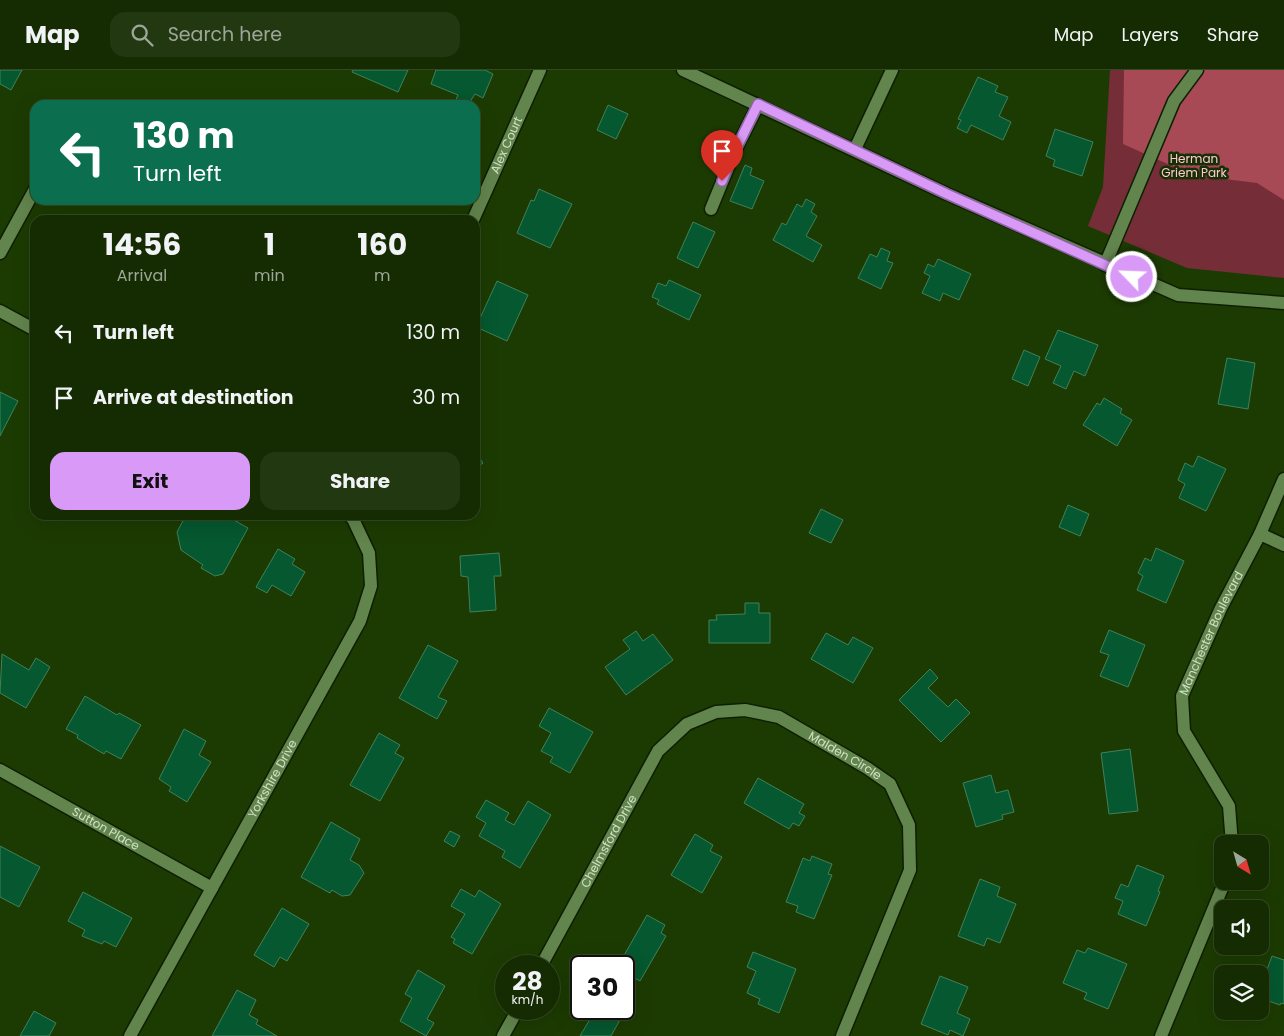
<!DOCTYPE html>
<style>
:root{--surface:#152c02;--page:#223811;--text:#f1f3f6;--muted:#9da799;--line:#344824;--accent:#d99af7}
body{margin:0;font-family:Poppins,sans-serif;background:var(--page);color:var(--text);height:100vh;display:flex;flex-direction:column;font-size:19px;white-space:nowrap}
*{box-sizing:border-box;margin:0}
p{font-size:16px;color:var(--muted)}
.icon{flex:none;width:28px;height:28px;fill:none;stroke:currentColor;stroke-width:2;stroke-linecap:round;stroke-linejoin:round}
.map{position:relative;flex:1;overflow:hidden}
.sheet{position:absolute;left:30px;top:145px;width:450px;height:305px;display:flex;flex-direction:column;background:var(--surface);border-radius:15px;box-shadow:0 5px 20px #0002,0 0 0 1px var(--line)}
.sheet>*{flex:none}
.top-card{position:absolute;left:30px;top:30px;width:450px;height:105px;border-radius:15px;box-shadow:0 5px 20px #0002,0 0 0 1px var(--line);background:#0b6e4f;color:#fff;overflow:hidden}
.needle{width:32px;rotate:143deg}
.controls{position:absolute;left:1214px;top:765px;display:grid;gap:10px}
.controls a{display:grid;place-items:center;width:55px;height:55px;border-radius:10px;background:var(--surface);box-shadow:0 5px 20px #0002,0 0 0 1px var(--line);font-size:25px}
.speed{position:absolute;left:495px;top:885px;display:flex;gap:10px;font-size:25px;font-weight:700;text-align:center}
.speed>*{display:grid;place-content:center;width:65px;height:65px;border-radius:50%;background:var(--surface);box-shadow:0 5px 20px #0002,0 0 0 1px var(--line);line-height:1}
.speed small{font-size:12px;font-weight:400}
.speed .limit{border:2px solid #111;border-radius:8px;background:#fff;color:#111}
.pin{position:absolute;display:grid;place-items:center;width:42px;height:42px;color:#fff;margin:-51px -21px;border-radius:50% 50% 50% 0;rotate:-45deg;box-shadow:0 0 5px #0007}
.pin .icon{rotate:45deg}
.me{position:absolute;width:55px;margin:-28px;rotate:294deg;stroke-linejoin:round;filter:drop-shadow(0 0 4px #0008)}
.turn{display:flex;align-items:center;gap:18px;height:105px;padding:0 20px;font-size:22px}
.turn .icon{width:65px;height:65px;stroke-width:2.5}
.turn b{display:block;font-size:35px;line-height:42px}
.eta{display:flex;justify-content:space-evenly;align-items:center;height:85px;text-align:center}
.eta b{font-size:30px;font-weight:700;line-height:35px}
.button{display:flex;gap:10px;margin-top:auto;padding:10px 20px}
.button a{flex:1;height:58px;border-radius:15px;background:var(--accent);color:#111;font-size:20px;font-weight:700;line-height:58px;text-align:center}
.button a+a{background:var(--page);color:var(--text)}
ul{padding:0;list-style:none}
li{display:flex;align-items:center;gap:15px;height:65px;padding:0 20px}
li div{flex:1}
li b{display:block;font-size:19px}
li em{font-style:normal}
header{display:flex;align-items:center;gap:30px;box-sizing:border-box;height:70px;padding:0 25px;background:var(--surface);border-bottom:1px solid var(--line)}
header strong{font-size:24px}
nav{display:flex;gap:28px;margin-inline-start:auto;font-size:18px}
.search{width:350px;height:45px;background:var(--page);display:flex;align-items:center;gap:12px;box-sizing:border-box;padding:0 18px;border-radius:15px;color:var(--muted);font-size:19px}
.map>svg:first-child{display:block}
.green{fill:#752e37}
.forest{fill:#a74a56}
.building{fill:#055830;stroke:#428059}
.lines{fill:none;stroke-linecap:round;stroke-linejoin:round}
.minor-casing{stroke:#0e1f04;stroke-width:15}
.minor{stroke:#62844d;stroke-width:12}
.route-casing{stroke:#8d64a1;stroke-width:12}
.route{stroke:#d99af7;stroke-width:9}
.labels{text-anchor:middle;stroke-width:5;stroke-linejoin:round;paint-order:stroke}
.street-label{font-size:12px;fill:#cee2c4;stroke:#172f06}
.park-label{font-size:12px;fill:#ffc9cc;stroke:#172f06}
</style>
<header>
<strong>Map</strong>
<div class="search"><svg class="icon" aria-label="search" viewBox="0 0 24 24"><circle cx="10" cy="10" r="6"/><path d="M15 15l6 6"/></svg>Search here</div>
<nav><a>Map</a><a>Layers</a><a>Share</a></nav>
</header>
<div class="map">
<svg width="1284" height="966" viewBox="0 0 1284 966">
<rect width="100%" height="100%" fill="#1c3b02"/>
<path class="green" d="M1110 0H1284V208L1187 198 1088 156 1103 117Z"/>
<path class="forest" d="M1124 0H1284V130L1257 113 1192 105 1123 74Z"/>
<path class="building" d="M0 0H22L11 20 0 14Z
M353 0H408L398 22 352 2Z
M436 0H485L493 4 483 28 475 24 468 35H457L454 34 458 25 431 14Z
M978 7 998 16 995 22 1008 27 999 46 1011 52 1003 70 971 55 967 63 957 58 961 50 958 49Z
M608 35 628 44 616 69 597 60Z
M1055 59 1093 72 1082 106 1053 96 1055 90 1046 86Z
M745 95 752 98 750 105 764 111 752 139 730 131Z
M539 119 572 134 550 178 517 163 531 130 534 131Z
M806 129 815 134 811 142 817 146 806 166 822 175 813 192 773 170 782 153 786 155 797 134 802 137Z
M693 152 715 162 698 198 677 188Z
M881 178 890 182 887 191 893 193 881 219 858 208 870 184 877 187Z
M938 189 971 204 959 230 943 223 940 231 922 223 930 206 924 203 928 194 934 197Z
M669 210 701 225 689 250 657 234 659 230 652 227 658 213 666 216Z
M497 211 528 225 507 271 476 257Z
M1058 260 1098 275 1085 306 1074 301 1066 319 1053 313 1061 296 1045 289Z
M1024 280 1040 287 1028 316 1012 309Z
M1227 288 1255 293 1248 339 1218 334Z
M0 322 18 331 0 366Z
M1104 328 1122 339 1120 343 1132 350 1117 376 1083 355 1097 333 1100 335Z
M475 382 483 393 475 399Z
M1198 386 1226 399 1206 441 1179 428 1185 414 1178 410 1185 393 1193 397Z
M1068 435 1089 444 1080 466 1059 457Z
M821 439 843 450 831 473 809 463Z
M186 445H225L248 458 223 504 215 506 201 498 203 495 181 480 177 462Z
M1156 478 1184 491 1166 533 1137 520 1143 506 1138 503 1145 488 1151 491Z
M278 479 295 489 292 494 305 502 291 526 272 515 267 523 256 517Z
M499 483 501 506H494L496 540 470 542 468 507 461 506 460 486Z
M745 533H759V543H770V573H709V550H717L716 545 745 544Z
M1109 560 1145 575 1128 617 1100 606 1109 585 1100 582Z
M636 561 643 571 653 564 673 590 626 625 605 597 630 579 623 570Z
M826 563 848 575 853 567 873 578 853 613 811 589Z
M428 575 458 591 438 627 447 631 437 649 399 628Z
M2 584 29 600 36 588 50 597 26 638 0 623Z
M930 599 938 608 928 618 948 637 956 629 970 643 941 672 899 630Z
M85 626 117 645 119 643 141 655 121 689 106 681 104 684 77 668 78 665 66 659Z
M549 638 593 662 570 703 550 692 553 687 541 681 551 663 539 656Z
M184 659 206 671 199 685 211 692 187 732 169 721 171 717 159 709Z
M379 663 400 675 395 683 404 688 380 731 350 715Z
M1130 679 1138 741 1109 744 1101 683Z
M991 705 996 723 1008 720 1014 742 1002 745 1003 749 976 757 963 713Z
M758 708 804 734 799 743 805 746 799 756 793 753 789 759 744 733Z
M486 730 509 743 505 750 514 755 528 731 551 745 520 798 502 787 505 781 479 766 486 753 476 747Z
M331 752 360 769 350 790 359 795 364 803 350 825 342 826 332 820 330 823 301 807Z
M450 761 460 766 454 777 444 771Z
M695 764 713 775 710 781 722 787 702 823 671 805Z
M0 776 40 797 19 837 0 827Z
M812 786 832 794 828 804 832 805 814 849 796 842 798 836 786 832 803 788 810 791Z
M1137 795 1164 806 1158 821 1160 822 1146 856 1118 844 1123 831 1115 828 1121 814 1128 817Z
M980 809 1000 817 997 826 1016 834 1000 873 987 868 984 876 958 866Z
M461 819 475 827 479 820 501 834 472 884 453 873 455 869 451 867 465 844 451 836Z
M83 822 132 848 116 877 104 871 102 874 82 866 85 860 68 851Z
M282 838 309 854 287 891 280 887 274 897 254 885Z
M647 845 665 855 661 863 666 866 640 911 624 902V896H618Z
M1088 878 1127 894 1108 939 1084 929 1087 923 1063 913 1077 880 1085 883Z
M753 882 796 899 779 943 758 934 760 929 747 923 756 901 747 897Z
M1272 886 1284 890V934L1281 933 1280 935 1260 928V919Z
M418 900 445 916 427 949 434 953 426 966 400 951 412 928 405 924Z
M940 906 968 917 957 943 970 949 963 966 950 960 948 965 921 954Z
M237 920 256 930 249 945 258 950 256 954 277 966H212Z
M596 939H621L617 945 621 948 611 966H580Z
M34 941 56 953 49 966H20Z"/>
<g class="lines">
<defs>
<g id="minor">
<path d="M683 0 947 124 1178 225 1284 233"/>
<path d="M855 79 892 0"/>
<path d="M711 139 734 83 758 35"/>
<path id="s1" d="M473 150 540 0"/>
<path d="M0 183 35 119"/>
<path d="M1105 195 1174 31 1197 0"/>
<path d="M0 241 35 260"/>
<path d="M1260 464 1284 475"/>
<path id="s2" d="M0 700 212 818"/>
<path id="s3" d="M1232 774 1229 736 1184 661 1182 626 1221 538 1260 464 1284 409"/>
<path id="s4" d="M541 896 658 681 687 654 716 642 745 640 779 647 867 698 890 714 909 755 910 800 842 966"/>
<path id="s5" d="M130 966 360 551 371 516 369 483 353 449 349 445"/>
<path d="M503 966 518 939"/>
<path d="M1161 966 1225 811"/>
</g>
</defs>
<use href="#minor" class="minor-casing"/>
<use href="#minor" class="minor"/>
</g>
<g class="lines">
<defs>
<path id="route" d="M722 111 734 83 758 34 947 124 1132 207"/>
</defs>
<use href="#route" class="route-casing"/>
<use href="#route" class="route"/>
</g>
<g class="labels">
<g class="street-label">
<text dy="4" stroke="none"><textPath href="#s1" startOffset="82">Alex Court</textPath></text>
<text dy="4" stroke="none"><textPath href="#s3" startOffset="230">Manchester Boulevard</textPath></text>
<text dy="4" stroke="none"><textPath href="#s4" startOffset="456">Malden Circle</textPath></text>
<text dy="4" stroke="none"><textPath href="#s5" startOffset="294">Yorkshire Drive</textPath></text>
<text dy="4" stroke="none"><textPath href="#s2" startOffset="121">Sutton Place</textPath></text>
<text dy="4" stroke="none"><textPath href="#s4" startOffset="142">Chelmsford Drive</textPath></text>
</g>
<g class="park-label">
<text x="1194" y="93">Herman<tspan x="1194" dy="14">Griem Park</tspan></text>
</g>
</g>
</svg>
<div class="controls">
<a><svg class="needle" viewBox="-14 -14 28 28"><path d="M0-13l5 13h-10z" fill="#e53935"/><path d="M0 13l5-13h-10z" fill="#9da799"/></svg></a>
<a><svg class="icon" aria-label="sound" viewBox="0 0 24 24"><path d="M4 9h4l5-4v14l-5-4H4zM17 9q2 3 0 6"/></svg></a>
<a><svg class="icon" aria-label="layers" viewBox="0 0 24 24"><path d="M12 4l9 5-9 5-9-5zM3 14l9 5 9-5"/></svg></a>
</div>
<div class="speed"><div>28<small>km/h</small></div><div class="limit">30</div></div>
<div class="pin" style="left:722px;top:111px;background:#d93025"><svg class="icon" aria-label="arrive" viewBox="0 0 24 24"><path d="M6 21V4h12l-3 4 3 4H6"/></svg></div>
<svg class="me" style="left:1132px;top:207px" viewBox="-20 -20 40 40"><circle r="17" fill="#d99af7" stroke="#fff" stroke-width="3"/><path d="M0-11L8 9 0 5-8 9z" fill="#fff"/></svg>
<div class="top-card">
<div class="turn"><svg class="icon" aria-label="left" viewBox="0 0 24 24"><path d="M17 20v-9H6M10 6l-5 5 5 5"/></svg><div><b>130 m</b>Turn left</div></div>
</div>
<section class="sheet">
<div class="eta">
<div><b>14:56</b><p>Arrival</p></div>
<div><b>1</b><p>min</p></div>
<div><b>160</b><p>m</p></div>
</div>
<ul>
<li><svg class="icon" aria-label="left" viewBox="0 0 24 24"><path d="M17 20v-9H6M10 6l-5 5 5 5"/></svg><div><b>Turn left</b></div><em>130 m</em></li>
<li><svg class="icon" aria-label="arrive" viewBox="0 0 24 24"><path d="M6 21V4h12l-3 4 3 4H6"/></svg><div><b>Arrive at destination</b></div><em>30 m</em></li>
</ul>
<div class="button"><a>Exit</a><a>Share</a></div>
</section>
</div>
